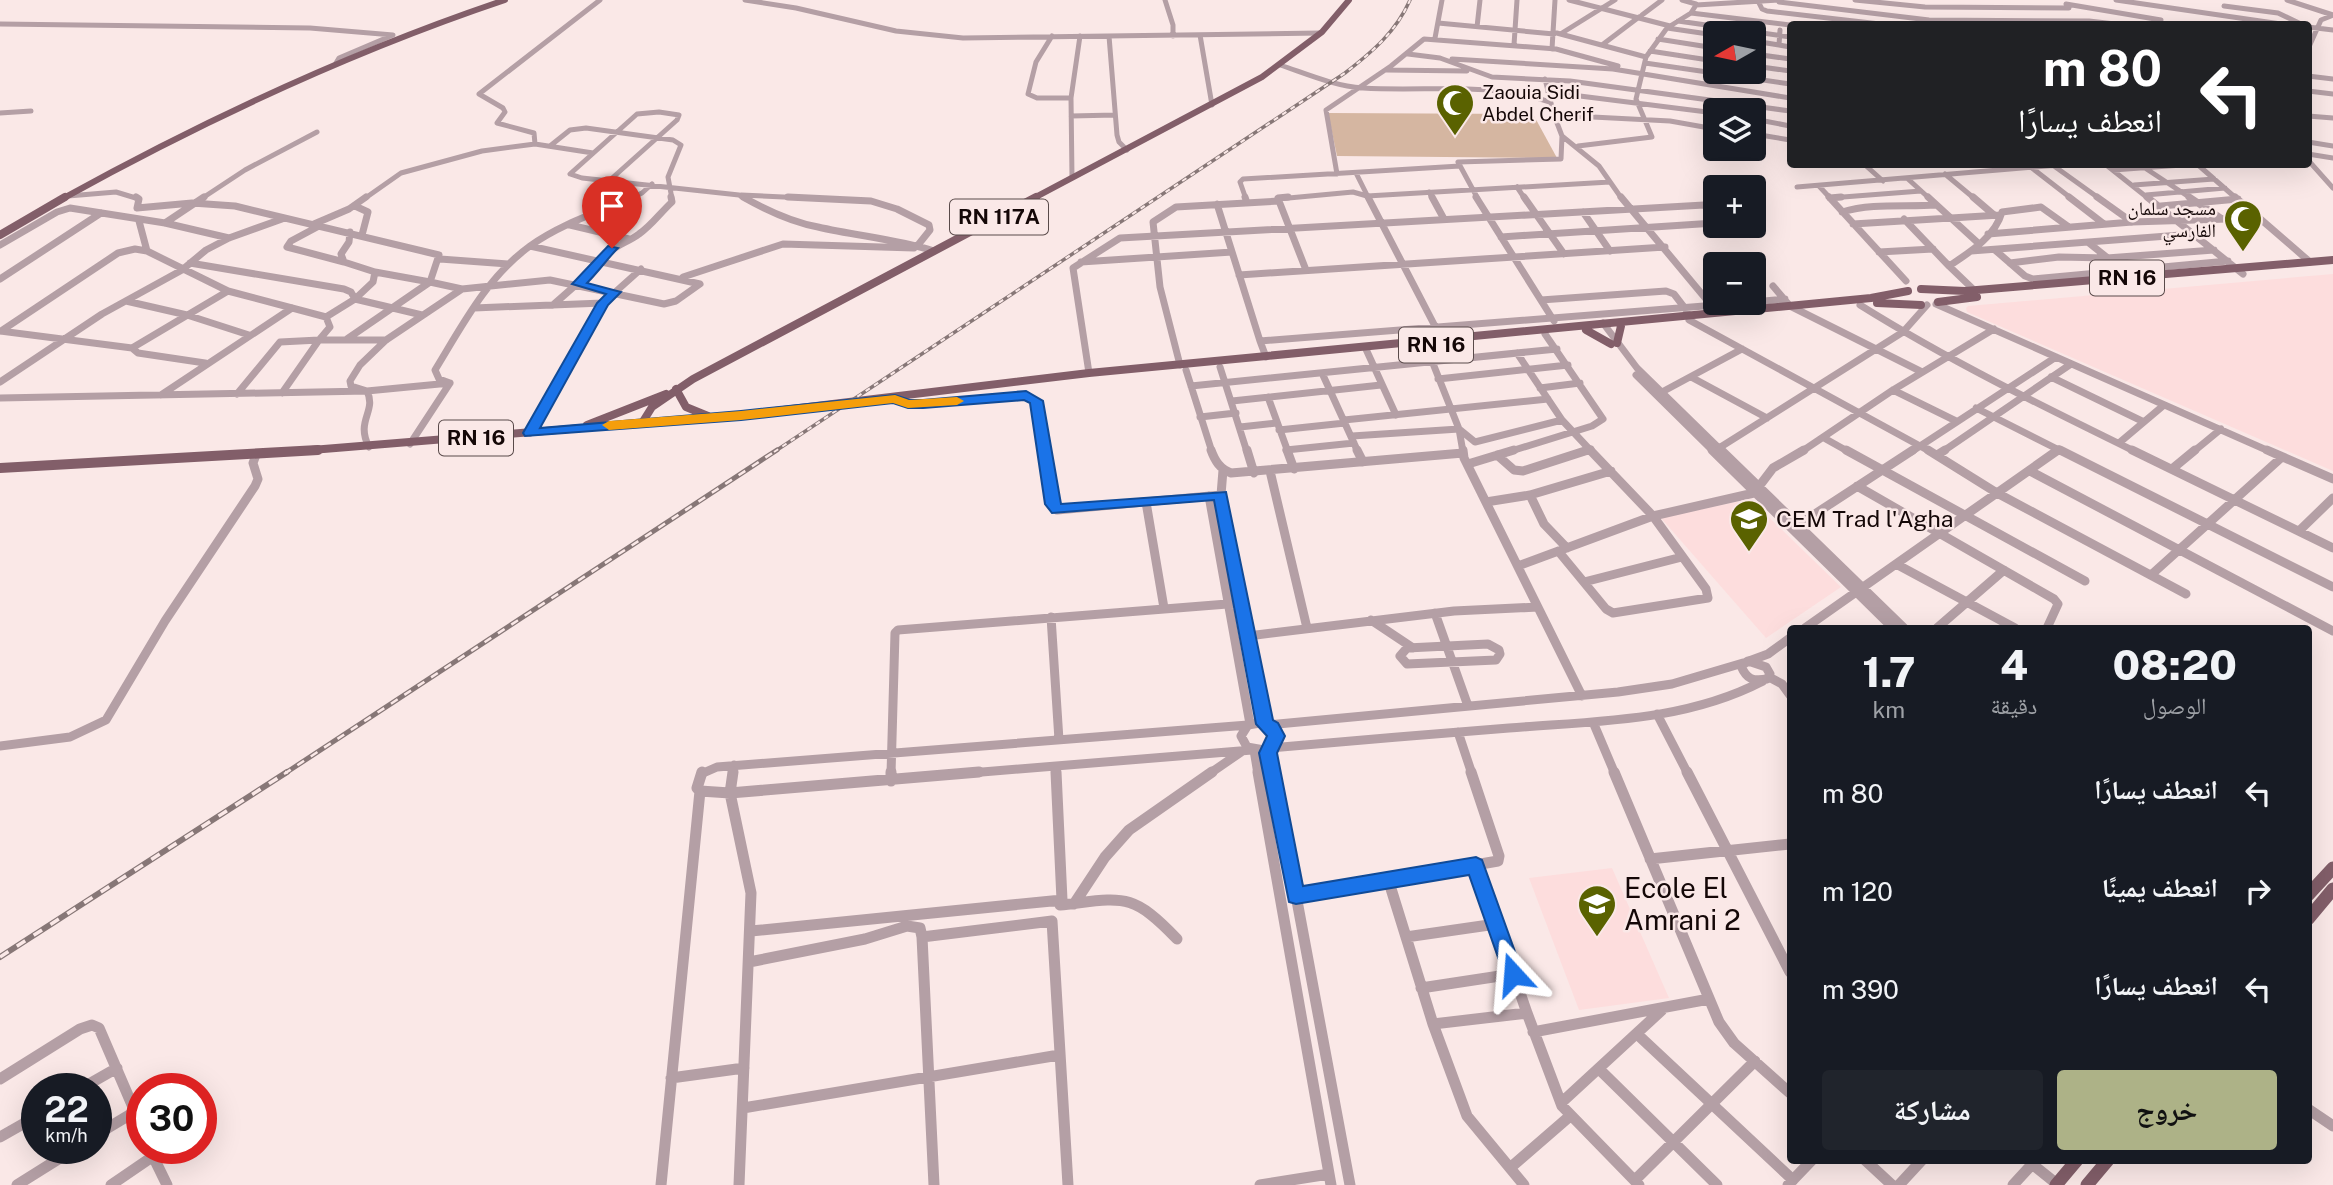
<!DOCTYPE html>
<html lang="ar">
<meta charset="utf-8">
<style>
:root{--surface:#171b24;--page:#20242c;--text:#f1f3f6;--muted:#9ea1a6;--accent:#adb287}
body{margin:0;font-family:"Public Sans","Noto Naskh Arabic",sans-serif;background:var(--page);color:var(--text);direction:rtl;height:100vh;display:flex;flex-direction:column;font-size:26px;white-space:nowrap}
*{box-sizing:border-box;margin:0}
p{font-size:23px;color:var(--muted)}
.icon{flex:none;width:38px;height:38px;fill:none;stroke:currentColor;stroke-width:2;stroke-linecap:round;stroke-linejoin:round}
.map{position:relative;flex:1;overflow:hidden;direction:ltr}
.sheet{position:absolute;left:1787px;top:625px;width:525px;height:539px;display:flex;flex-direction:column;background:var(--surface);border-radius:7px;box-shadow:0 7px 28px #0002;direction:rtl}
.sheet>*{flex:none}
.guide{position:absolute;left:1787px;top:21px;width:525px;height:147px;border-radius:7px;box-shadow:0 7px 28px #0002;direction:rtl;background:#202124;color:#fff;overflow:hidden}
.needle{width:46px;rotate:261deg}
.buttons{position:absolute;left:1703px;top:21px;display:grid;gap:14px}
.buttons a{display:grid;place-items:center;width:63px;height:63px;border-radius:7px;background:var(--surface);box-shadow:0 7px 28px #0002;font-size:35px}
.speed{position:absolute;left:21px;top:1073px;display:flex;gap:14px;font-size:35px;font-weight:700;text-align:center}
.speed>*{display:grid;place-content:center;width:91px;height:91px;border-radius:50%;background:var(--surface);box-shadow:0 7px 28px #0002;line-height:1}
.speed small{font-size:18px;font-weight:400}
.speed .limit{border:10px solid #d22;background:#fff;color:#111}
.pin{position:absolute;display:grid;place-items:center;width:60px;height:60px;color:#fff;margin:-72px -30px;border-radius:50% 50% 50% 0;rotate:-45deg;box-shadow:0 0 7px #0007}
.pin .icon{rotate:45deg}
.me{position:absolute;width:77px;margin:-38px;rotate:341deg;stroke-linejoin:round;filter:drop-shadow(0 0 5px #0008)}
.turn{display:flex;align-items:center;gap:24px;height:147px;padding:0 35px;font-size:32px}
.turn .icon{width:91px;height:91px;stroke-width:2.5}
.turn b{display:block;font-size:49px;line-height:60px}
.eta{display:flex;justify-content:space-evenly;align-items:center;height:119px;text-align:center}
.eta b{font-size:42px;font-weight:800;line-height:49px}
.button{display:flex;gap:14px;margin-top:auto;padding:14px 35px}
.button a{flex:1;height:80px;border-radius:7px;background:var(--accent);color:#111;font-size:28px;font-weight:800;line-height:80px;text-align:center}
.button a+a{background:var(--page);color:var(--text)}
ul{padding:0;list-style:none}
li{display:flex;align-items:center;gap:21px;height:98px;padding:0 35px}
li div{flex:1}
li b{display:block;font-size:26px}
li em{font-style:normal}
.map>svg:first-child{display:block}
.built{fill:#fddddd}
.green{fill:#d5b6a1}
.lines{fill:none;stroke-linecap:round;stroke-linejoin:round}
.minor-far3{stroke:#b49fa5;stroke-width:5}
.minor-far2{stroke:#b49fa5;stroke-width:7}
.minor-far1{stroke:#b49fa5;stroke-width:9}
.minor{stroke:#b49fa5;stroke-width:11}
.major-far3{stroke:#825e69;stroke-width:6}
.major-far2{stroke:#825e69;stroke-width:8}
.major-far1{stroke:#825e69;stroke-width:10}
.major{stroke:#825e69;stroke-width:13}
.rail-far2-casing{stroke:#877777;stroke-width:3.5}
.rail-far1-casing{stroke:#877777;stroke-width:5}
.rail-casing{stroke:#877777;stroke-width:6}
.rail-far2{stroke:#fae8e7;stroke-width:2;stroke-dasharray:5;stroke-linecap:butt}
.rail-far1{stroke:#fae8e7;stroke-width:2.5;stroke-dasharray:8;stroke-linecap:butt}
.rail{stroke:#fae8e7;stroke-width:3.5;stroke-dasharray:10;stroke-linecap:butt}
.route{fill:#1a73e8;stroke:#114b97;stroke-width:2}
.slow{fill:#f59e0b}
.labels{text-anchor:middle;stroke-width:5;stroke-linejoin:round;paint-order:stroke}
.far-poi-label{font-size:19px;fill:#140707;stroke:#fae8e7;text-anchor:start}
.shield{fill:#fae8e7;stroke:#594a4a;stroke-width:2}
.shield-label{font-size:21px;font-weight:bold;fill:#140707}
.poi-label{font-size:23px;fill:#140707;stroke:#fae8e7;text-anchor:start}
.near-poi-label{font-size:28px;fill:#140707;stroke:#fae8e7;text-anchor:start}
</style>
<div class="map">
<svg width="2333" height="1185" viewBox="0 0 2333 1185">
<rect width="100%" height="100%" fill="#fae8e7"/>
<path class="built" d="M2333 274V471L1967 312 1966 308 1968 306Z
M1750 499 1841 587 1766 638 1661 518Z
M1612 868 1669 998 1579 1010 1529 878Z"/>
<path class="green" d="M1328 113 1533 114 1557 158 1337 156Z"/>
<g class="lines">
<path class="minor-far3" d="M745 0 796 8 896 31 963 38 1320 33
M1165 0 1173 25V36
M1569 0 1670 26
M1682 0 1696 4
M1855 0 1925 7 2069 8
M2116 0 2281 24
M2287 0 2333 15
M1758 1 1762 9 1767 11 1880 24
M1779 2 1929 20 2089 21 2115 24
M2066 4 2161 20
M2224 6 2278 13 2301 24
M1691 13 1790 25
M1642 15 1662 0
M1678 21 1790 37
M1438 23 1554 34
M0 24 310 28 393 35 339 58 336 63
M1477 27 1480 0
M2308 27 2333 30
M1667 28 1715 35
M1780 30 1779 45 1790 47
M1553 32 1646 57
M1562 33 1615 0
M1200 35 1212 105
M1052 36 1036 62 1028 94 1037 98H1071
M1109 36 1117 135 1119 142 1127 150
M1435 38 1442 0
M1658 39 1715 48
M1754 41 1779 45
M1514 45 1517 0
M1602 45 1639 17
M1552 49 1555 0
M2308 49 2321 20 2331 16
M1650 51 1715 61
M1408 54 1440 58 1492 77 1570 81 1790 111
M1754 54 1790 59
M1452 59 1613 69 1790 98
M1645 63 1790 84
M1280 65C1307 74 1334 86 1363 88 1429 92 1486 81 1550 102
M1754 66 1790 71
M1386 70 1467 71
M2308 76 2333 79
M1545 79 1554 115 1670 121 1715 129
M2308 91 2333 94
M1548 92 1715 113
M0 113 31 111
M1071 116 1115 115
M2308 116 2333 118
M1754 119 1790 126
M1754 134 1790 140
M1562 136 1599 166 1622 199
M2308 142 2333 146
M535 144 534 133 497 123 505 112 503 108 479 94 600 0
M550 146 570 130 586 128 673 140 681 145 668 177 672 199
M1578 146 1652 137 1636 99 1646 57 1667 28 1691 13 1696 5 1779 0
M2308 154 2333 158
M2308 160 2333 188
M1864 164 1883 181
M2105 164 2149 199
M2197 164 2237 199
M2054 166 2100 199
M2032 168 2072 199
M2145 168 2192 199
M2113 170 2196 164
M1356 173 1369 199
M1337 174 1326 110 1391 66 1424 39 1556 49 1618 66
M1945 174 1975 199
M1072 178 1071 98 1080 36
M1908 179 1930 199
M610 180 677 120 679 115 659 112 637 114 570 174 582 178 739 195 746 199
M2134 185 2214 179
M1819 186 1831 199
M1517 187 1525 199
M1797 187 2071 164
M1429 192 1433 199
M741 195 826 199
M2146 195 2225 188
M68 196 116 192 139 199
M1830 198 1921 191
M201 199 245 170 317 132
M364 199 401 173 482 151 535 144 593 153
M629 199 642 193 652 184
M1246 199 1240 182 1243 179 1460 166
M1278 199 1353 192 1367 196 1610 182
M1478 199 1458 162 1561 159 1562 136 1554 115"/>
<path class="minor-far2" d="M136 197 139 199 137 208 192 203 235 206 439 255 430 282 462 289
M743 197C766 210 791 222 818 227 857 236 896 239 934 251
M788 197 871 201 897 209 929 225 930 230 918 245
M1245 197 1247 203
M1368 197 1438 332
M1432 197 1444 219
M1476 197 1554 321
M1524 197 1564 254
M1621 197 1711 305
M1829 197 1906 281
M1928 197 1977 242
M1973 197 1994 215
M2069 197 2104 224
M2097 197 2132 222
M2147 197 2243 274
M2189 197 2222 219
M2235 197 2310 262
M1830 198 1841 197
M1279 201 1306 270
M1217 204 1260 341
M355 206 368 212 362 235
M2161 206 2238 199
M1583 212 1610 251
M1842 212C1872 203 1905 207 1936 205
M1904 219 1949 266
M139 221 147 251 228 291 326 317
M165 223 204 197
M314 224 349 209 366 197
M1853 224 2000 215
M570 225 629 239
M319 226 291 241 287 247 344 262
M350 232 349 242 341 254 344 262 375 272 373 282 355 299 422 315
M1988 234 2132 222 2259 218
M1501 237 1715 223
M2089 243 2124 271
M0 245 57 212 70 208 165 223 229 238
M1995 250 2025 276 2033 279 2228 261
M1971 251 2194 234
M1879 252 1933 249
M440 259 508 264
M1081 262 1232 252
M190 263 344 289 351 292 355 299 326 317 330 327 319 340H386
M2010 263 2059 257 2107 258 2214 250
M375 272 430 282
M1239 275 1665 247
M683 277 783 244 914 248
M0 279 101 213
M1773 286 1790 306 1922 372
M1974 290 1949 266C1970 252 1995 237 2002 212L2041 207 2069 227
M1541 300 1666 291 1674 294 1687 311
M126 301 187 315 249 335
M1754 302 1785 299
M603 303 641 269
M1936 304 2271 452
M553 305 603 261C610 246 626 244 639 234 651 226 661 212 672 202L671 197
M1860 305C1948 360 2042 406 2136 452
M474 308 603 303 530 433
M1689 320 1931 452
M1603 323 1637 368 1723 452
M0 331 132 348 138 353 205 363
M1 331 118 253 135 249 147 251
M347 339 430 282
M1365 347 1396 415
M132 348 228 291
M1517 353 1562 420 1592 452
M1266 357 1260 341 1742 303
M1432 361 1459 429 1463 452
M1180 365 1160 287 1153 222 1176 207 1279 201 1278 198 1288 197
M1220 367 1247 452
M1186 370 1212 452
M1089 373 1073 268 1120 238 1704 205 1715 208
M1322 373 1358 452
M1636 375 1714 452
M1691 377 1767 418
M2051 377 2144 422
M1438 379 1568 365
M0 382 102 314 182 270 206 250 229 238 282 219
M1191 386 1557 349
M1540 388 1580 383
M1893 390 1956 421
M1662 392 1742 349
M282 393 319 340
M237 394 280 342 319 340
M161 395 292 308
M1268 397 1288 452
M0 398 367 391 450 383
M895 399 914 404 1026 395 1036 401 1044 452
M1232 401 1381 385
M1976 408 2063 452
M1200 417 1236 413
M1344 420 1548 399
M1240 427 1277 423
M1279 430 1345 423
M1352 436 1459 429 1475 442 1562 420
M1824 438 1849 452
M2119 443 2164 405
M410 444 450 383 439 379 435 370C462 326 487 277 530 246 561 224 598 212 633 197
M369 447C355 420 377 412 367 391L351 386 350 381 360 365 386 340 462 289 550 280 664 304 676 301 700 284 530 246
M1719 448 1903 332 1927 305
M1286 450 1354 443
M1508 452 1592 426 1603 419 1545 334
M1583 452 1591 449
M1801 452 1893 390 1994 329
M1911 452 2056 357
M1942 452 2071 364
M2055 452 2059 449
M2193 452 2221 429"/>
<path class="minor-far1" d="M1044 450 1052 504 1057 510 1221 495 1223 470
M1211 450C1215 461 1220 469 1231 473L1463 453
M1247 450 1254 473
M1287 450 1294 469
M1357 450 1363 462
M1463 450 1464 458 1582 696
M1712 450 1893 628
M1721 450 1904 628
M1846 450 2085 581
M1928 450 1997 493 2186 594
M2060 450 2333 587
M2132 450 2333 548
M2267 450 2333 479
M1497 455 1514 470 1523 471 1588 450
M1937 455 1945 450
M1468 464 1514 450
M2172 469 2195 450
M1270 471 1307 628
M2030 471 2333 631
M1857 486 2054 599 2058 604 2047 628
M1221 495 1265 724
M1530 495 1544 524 1567 548
M1209 496 1250 724
M1146 502 1164 608
M1486 502 1530 495 1611 471
M1798 525 1913 450
M2299 531 2333 498
M1559 552 1606 609 1613 613 1708 598 1706 589 1653 516 1590 450
M1896 564 2015 628
M1518 566 1653 516 1754 493 1773 468 1804 450
M2151 575 2282 457
M1584 582 1682 557
M1435 613 1468 706
M1051 617 1059 740
M1371 620 1413 648
M1805 628 2058 450
M1937 628 2004 570
M1248 636 1454 611 1538 607
M1488 644 1499 650 1500 654 1496 660 1407 664 1400 656 1407 648Z
M1748 661 1766 667 1770 674 1767 679C1753 681 1747 680 1741 666Z
M1749 661 1768 654 1790 638
M1769 677 1782 684 1790 695
M1657 714 1688 774
M1593 722 1615 774
M1260 723 1271 728 1276 736 1274 744 1264 750 1247 747 1241 736 1248 725Z
M1267 725 1618 692 1672 684 1743 663
M1458 732 1472 774
M0 746 70 737 106 720 165 621 255 486 258 479 253 463 256 455
M1270 748C1350 741 1429 734 1509 728 1596 721 1684 722 1763 681
M1269 749 1274 774
M1254 750 1258 774
M1056 767V774
M701 774 717 767 1248 725
M733 774 734 765
M891 774 895 633 898 630 1240 603
M958 774 1252 750
M1209 774 1241 752"/>
<path class="minor" d="M702 772 697 788 700 791 730 793 979 772
M733 772 730 793 751 893 739 1185
M1258 772 1331 1185
M1273 772 1350 1185
M1614 772 1719 1022 1734 1043 1790 1093
M1687 772 1790 972
M891 781V772
M1650 859 1790 844
M1388 879 1433 1024 1527 1013 1476 866
M1296 896 1498 861 1499 856 1471 772
M1074 904 1105 857 1129 830 1212 772
M1060 905C1123 898 1131 891 1177 939
M751 931 1062 900 1056 772
M1406 937 1496 924
M749 962 865 939 907 926 920 928 922 937
M1421 988 1513 974
M1527 1013 1562 1106 1639 1185
M1433 1024 1467 1116 1524 1185
M1533 1032 1709 999
M1637 1034 1793 1180
M1599 1069 1717 1185
M671 1078 744 1068
M0 1079 80 1029 92 1025 99 1028 142 1128
M82 1088 117 1068
M1561 1103 1662 1010
M743 1108 1059 1055
M2308 1109 2333 1126
M96 1135 136 1111
M0 1137 37 1116
M50 1148 55 1161
M149 1148 167 1185
M1865 1160 1892 1185
M2032 1164 2057 1184
M1510 1168 1570 1116
M1635 1180 1755 1061
M17 1185 76 1148
M111 1185 152 1157
M661 1185 700 791
M934 1185 922 937 1052 921 1068 1185
M1260 1185 1329 1174
M1788 1185 1812 1160
M1899 1185 1922 1160
M2013 1185 2036 1160"/>
<path class="major-far3" d="M62 199C205 120 350 52 505 0
M1032 199 1262 77 1322 32 1349 0"/>
<path class="major-far2" d="M0 235 65 197
M1921 289 1965 291 2333 260
M1938 302 1977 297
M1877 303 1921 305
M1586 330 1611 344
M1617 343 1621 326
M676 389 686 407 708 416
M642 423 652 407 693 379 1036 197
M587 425 666 394
M287 452 741 415 1089 373 1871 298 1908 291"/>
<path class="major-far1" d="M0 468 318 450"/>
<path class="major" d="M2308 895 2333 868
M2308 919 2333 889
M2056 1185 2077 1160
M2087 1185 2108 1160"/>
<defs>
<path id="rail-far2" d="M774 452 1345 73C1372 52 1396 32 1410 0"/>
<path id="rail-far1" d="M284 774 777 450"/>
<path id="rail" d="M0 957 287 772"/>
</defs>
<use href="#rail-far2" class="rail-far2-casing"/>
<use href="#rail-far1" class="rail-far1-casing"/>
<use href="#rail" class="rail-casing"/>
<use href="#rail-far2" class="rail-far2"/>
<use href="#rail-far1" class="rail-far1"/>
<use href="#rail" class="rail"/>
</g>
<path class="route" d="M608 246 618 248C607 259 599 271 587 283L621 292 608 305 540 428 741 411 895 395 910 400H923L1026 391 1043 401 1061 504 1226 492 1273 720 1278 723 1285 736 1277 753 1303 886 1476 857 1482 860 1523 974 1520 980 1513 983 1506 980 1469 875 1296 904 1289 902 1259 753 1267 736 1256 724 1214 500 1052 513 1045 504 1030 403 1024 400 923 408H908L893 403 741 420 525 436 523 433 597 303 606 294 572 284Z"/>
<path class="slow" d="M895 395 909 400 957 397 964 401 957 405 908 408 893 403 741 420 609 430 602 425 609 421 741 411Z"/>
<defs>
<symbol id="mosque-pin" viewBox="-11 -11 22 30"><path d="M0 17L-7.5 6A9.5 9.5 0 1 1 7.5 6Z" fill="#5a6200" stroke="#fae8e7"/><path d="M3.5-4.9A6 6 0 1 0 3.5 4.9A5 5 0 1 1 3.5-4.9Z" fill="#fff"/></symbol>
<symbol id="school-pin" viewBox="-11 -11 22 30"><path d="M0 17L-7.5 6A9.5 9.5 0 1 1 7.5 6Z" fill="#5a6200" stroke="#fae8e7"/><path d="M0-5L7-2L0 1L-7-2ZM-4 1L0 2.5L4 1V4Q0 6-4 4Z" fill="#fff"/></symbol>
</defs>
<g fill-rule="evenodd">
<use href="#mosque-pin" x="1433" y="81" width="44" height="60"/>
<use href="#mosque-pin" x="2221" y="197" width="44" height="60"/>
<use href="#school-pin" x="1727" y="497" width="44" height="60"/>
<use href="#school-pin" x="1575" y="882" width="44" height="60"/>
</g>
<g class="labels">
<g class="far-poi-label">
<text x="1482" y="99">Zaouia Sidi<tspan x="1482" dy="22">Abdel Cherif</tspan></text>
<text x="2216" y="215" text-anchor="end">مسجد سلمان<tspan x="2216" dy="22">الفارسي</tspan></text>
</g>
<g class="shield">
<rect x="950" y="199.5" width="98" height="35" rx="5"/>
<rect x="2090" y="260.5" width="74" height="35" rx="5"/>
<rect x="1399" y="327.5" width="74" height="35" rx="5"/>
<rect x="439" y="420.5" width="74" height="35" rx="5"/>
</g>
<g class="shield-label">
<text x="999" y="224">RN 117A</text>
<text x="2127" y="285">RN 16</text>
<text x="1436" y="352">RN 16</text>
<text x="476" y="445">RN 16</text>
</g>
<g class="poi-label">
<text x="1776" y="527">CEM Trad l'Agha</text>
</g>
<g class="near-poi-label">
<text x="1624" y="898">Ecole El<tspan x="1624" dy="32">Amrani 2</tspan></text>
</g>
</g>
</svg>
<div class="buttons">
<a><svg class="needle" viewBox="-14 -14 28 28"><path d="M0-13l5 13h-10z" fill="#e53935"/><path d="M0 13l5-13h-10z" fill="#9ea1a6"/></svg></a>
<a><svg class="icon" aria-label="layers" viewBox="0 0 24 24"><path d="M12 4l9 5-9 5-9-5zM3 14l9 5 9-5"/></svg></a>
<a>+</a>
<a>−</a>
</div>
<div class="speed"><div>22<small>km/h</small></div><div class="limit">30</div></div>
<div class="pin" style="left:612px;top:248px;background:#d93025"><svg class="icon" aria-label="arrive" viewBox="0 0 24 24"><path d="M6 21V4h12l-3 4 3 4H6"/></svg></div>
<svg class="me" style="left:1513px;top:974px" viewBox="-20 -20 40 40"><path d="M0-17L14 15 0 8-14 15z" fill="#1a73e8" stroke="#fff" stroke-width="4"/></svg>
<div class="guide">
<div class="turn"><svg class="icon" aria-label="left" viewBox="0 0 24 24"><path d="M17 20v-9H6M10 6l-5 5 5 5"/></svg><div><b>80 m</b>انعطف يسارًا</div></div>
</div>
<section class="sheet">
<div class="eta">
<div><b>08:20</b><p>الوصول</p></div>
<div><b>4</b><p>دقيقة</p></div>
<div><b>1.7</b><p>km</p></div>
</div>
<ul>
<li><svg class="icon" aria-label="left" viewBox="0 0 24 24"><path d="M17 20v-9H6M10 6l-5 5 5 5"/></svg><div><b>انعطف يسارًا</b></div><em>80 m</em></li>
<li><svg class="icon" aria-label="right" viewBox="0 0 24 24"><path d="M7 20v-9h11M14 6l5 5-5 5"/></svg><div><b>انعطف يمينًا</b></div><em>120 m</em></li>
<li><svg class="icon" aria-label="left" viewBox="0 0 24 24"><path d="M17 20v-9H6M10 6l-5 5 5 5"/></svg><div><b>انعطف يسارًا</b></div><em>390 m</em></li>
</ul>
<div class="button"><a>خروج</a><a>مشاركة</a></div>
</section>
</div>
